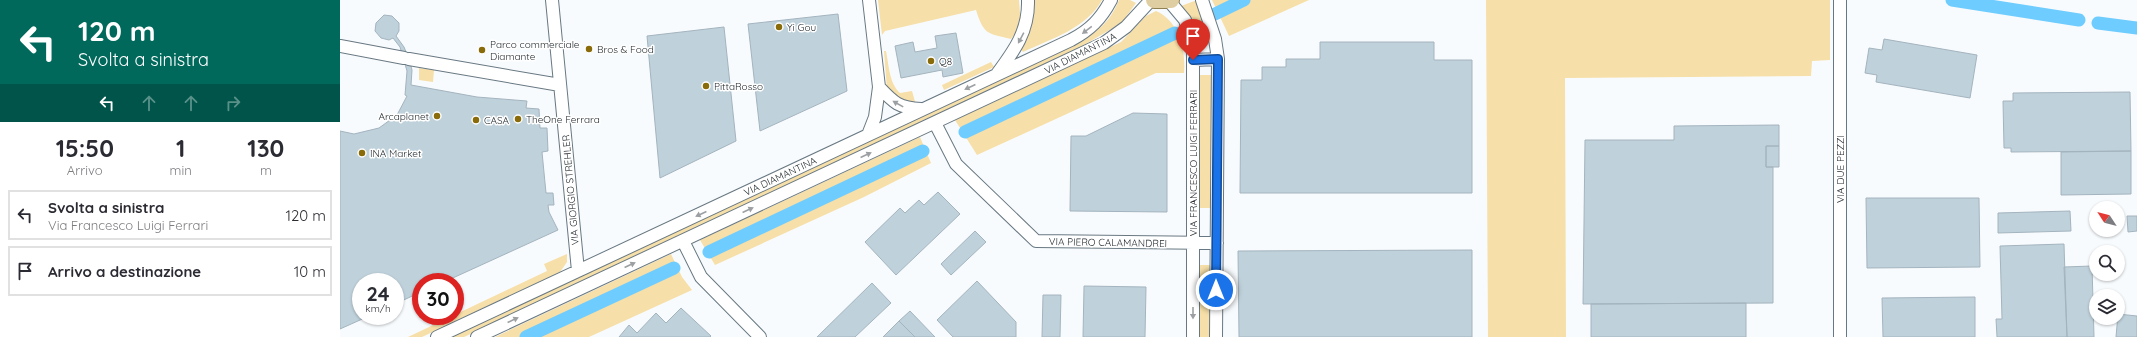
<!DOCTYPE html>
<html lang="it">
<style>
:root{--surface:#fff;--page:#f2f2f3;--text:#2b2b33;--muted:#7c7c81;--line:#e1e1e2}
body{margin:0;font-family:Quicksand,sans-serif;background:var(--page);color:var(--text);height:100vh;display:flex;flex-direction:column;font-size:15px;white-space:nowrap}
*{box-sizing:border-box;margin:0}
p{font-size:13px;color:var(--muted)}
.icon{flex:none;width:22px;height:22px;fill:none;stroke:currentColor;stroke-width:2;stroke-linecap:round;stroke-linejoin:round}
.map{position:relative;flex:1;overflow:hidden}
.panel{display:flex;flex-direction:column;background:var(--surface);width:340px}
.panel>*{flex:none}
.guide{background:#00695c;color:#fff;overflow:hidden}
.needle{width:26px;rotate:306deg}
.tools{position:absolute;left:1749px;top:201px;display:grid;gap:8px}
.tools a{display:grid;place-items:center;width:36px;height:36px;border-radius:50%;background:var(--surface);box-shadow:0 1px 3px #0004;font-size:20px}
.speed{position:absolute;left:12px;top:273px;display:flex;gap:8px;font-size:20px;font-weight:700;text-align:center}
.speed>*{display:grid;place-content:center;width:52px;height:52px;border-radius:50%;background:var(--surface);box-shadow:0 1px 3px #0004;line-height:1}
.speed small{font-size:10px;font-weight:400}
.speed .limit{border:6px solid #d22;background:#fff;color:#111}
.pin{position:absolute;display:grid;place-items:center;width:34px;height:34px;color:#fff;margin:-41px -17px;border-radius:50% 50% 50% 0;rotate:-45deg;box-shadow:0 0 4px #0007}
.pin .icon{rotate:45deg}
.me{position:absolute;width:44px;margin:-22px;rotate:0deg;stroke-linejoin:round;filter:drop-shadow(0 0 3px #0008)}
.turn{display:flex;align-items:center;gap:14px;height:84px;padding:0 12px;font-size:18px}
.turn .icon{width:52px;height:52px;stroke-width:2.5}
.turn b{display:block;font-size:28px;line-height:34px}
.lanes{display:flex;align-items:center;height:38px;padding:0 12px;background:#0003;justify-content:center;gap:20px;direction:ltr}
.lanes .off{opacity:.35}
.eta{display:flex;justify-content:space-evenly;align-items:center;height:68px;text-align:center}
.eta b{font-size:24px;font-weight:700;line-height:28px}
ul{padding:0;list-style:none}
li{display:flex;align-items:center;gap:12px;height:50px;margin:0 8px 6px;padding:0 4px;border:2px solid var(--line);border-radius:0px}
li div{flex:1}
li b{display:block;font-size:15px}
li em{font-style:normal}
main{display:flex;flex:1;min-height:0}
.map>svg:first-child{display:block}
.green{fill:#f6dfa8}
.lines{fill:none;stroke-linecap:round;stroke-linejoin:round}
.canal{stroke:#6fccfe;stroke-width:13}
.building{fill:#bfd1db;stroke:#a4b4bf}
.minor-casing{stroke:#687882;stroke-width:14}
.major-casing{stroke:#918052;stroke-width:18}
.minor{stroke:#fff;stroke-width:12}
.major{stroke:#dfcea1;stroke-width:16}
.oneway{fill:#9da0a2}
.route-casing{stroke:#114b97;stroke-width:10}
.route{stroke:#1a73e8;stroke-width:7}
.poi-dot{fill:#896b09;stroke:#fff;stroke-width:1.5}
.labels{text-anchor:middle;stroke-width:3;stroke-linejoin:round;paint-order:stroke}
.poi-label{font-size:10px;fill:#262d31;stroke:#fff;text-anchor:start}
.street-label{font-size:10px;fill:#262d31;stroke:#fff}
</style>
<main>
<section class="panel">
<div class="guide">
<div class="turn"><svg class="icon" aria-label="left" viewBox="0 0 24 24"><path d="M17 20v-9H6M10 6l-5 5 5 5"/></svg><div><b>120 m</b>Svolta a sinistra</div></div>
<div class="lanes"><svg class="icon" aria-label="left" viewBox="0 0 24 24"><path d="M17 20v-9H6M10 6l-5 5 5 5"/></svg><svg class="icon off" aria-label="ahead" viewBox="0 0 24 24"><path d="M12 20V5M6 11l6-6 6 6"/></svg><svg class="icon off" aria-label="ahead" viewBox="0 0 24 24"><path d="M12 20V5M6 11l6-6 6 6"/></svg><svg class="icon off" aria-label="right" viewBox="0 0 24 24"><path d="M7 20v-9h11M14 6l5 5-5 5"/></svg></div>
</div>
<div class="eta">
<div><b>15:50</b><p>Arrivo</p></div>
<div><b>1</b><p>min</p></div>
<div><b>130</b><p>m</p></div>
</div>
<ul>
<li><svg class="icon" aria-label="left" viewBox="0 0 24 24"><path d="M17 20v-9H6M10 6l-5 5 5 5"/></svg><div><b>Svolta a sinistra</b><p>Via Francesco Luigi Ferrari</p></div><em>120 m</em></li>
<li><svg class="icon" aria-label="arrive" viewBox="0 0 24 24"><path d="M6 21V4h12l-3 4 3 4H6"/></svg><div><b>Arrivo a destinazione</b></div><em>10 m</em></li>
</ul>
</section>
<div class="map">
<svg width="1797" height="337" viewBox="0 0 1797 337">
<rect width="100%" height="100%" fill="#f8fbfd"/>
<path class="green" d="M538 0H679L681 27 671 39C647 33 644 35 636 10L545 31 542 35Z
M691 0H762C747 28 711 39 683 52L680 48C694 29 693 23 691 0Z
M779 0H790L796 3 783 21 773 28 732 52 124 337H110L729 47C753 34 768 27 779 0Z
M857 0 862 24 863 45 859 28 841 6Z
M872 0H969L889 36Z
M1146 0H1490V60L1472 61 1471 76 1225 78 1226 337H1148Z
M816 11C839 21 846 50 844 73H816L637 155 615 120 781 42 806 16Z
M544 51H546C549 65 549 83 560 93L572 91 576 105H567L547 90Z
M651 62 654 67 604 90 602 85Z
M79 68 94 70 93 82 79 80Z
M856 75H873V208H855Z
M580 137 591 163 524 197 375 265 360 240Z
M227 254V262L220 272 82 337H68L207 271 204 264Z
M331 254 342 277 352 290 249 337H155Z
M856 265H873L872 337H856Z"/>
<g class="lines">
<path class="canal" d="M1612 0 1739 20
M875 14 904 0
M1758 23 1797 28
M625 132 835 33
M369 252 583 151
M186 337 334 268"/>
</g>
<path class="building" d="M498 14 507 91 420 131 408 24Z
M44 15 52 16 59 23V31L56 36 64 47 69 59 72 70 71 85 137 97 187 101 186 108 199 109 200 128H207L208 151 202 152 206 193H213L214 205H208L209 212 218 230 104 282H81V292L55 304V282H21V316H29L0 329V131L14 134 39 128 57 115 67 96 65 95 67 71 60 47 53 38 49 40 41 38 35 31 36 23Z
M384 27 396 141 320 178 307 36Z
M616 33 623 73 603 77 602 70 561 78 555 46 573 42 575 52 597 48 595 36Z
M1544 39 1637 55 1630 98 1536 82 1537 75 1525 73 1529 48 1542 50Z
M980 42H1094V60H1132V193H900L901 80H922V67H946V59H980Z
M1790 92 1791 151 1671 152V148H1664L1663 101H1673V93Z
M793 113 827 114V212L730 211 731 136H746Z
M1439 125V146H1426V167H1433V303L1243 304 1245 140H1334V126Z
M1426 146H1439V167H1426Z
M1791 151V194L1721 195V152Z
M598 192 620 214 556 275 525 242 560 208 565 213 579 200 584 205Z
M1526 198H1639L1640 267 1527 268Z
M1730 211 1731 231 1658 233V213Z
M1787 216H1797V231L1788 232Z
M635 231 646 242 611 275 601 264Z
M1724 244 1727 337H1657L1656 319H1662L1660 246Z
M1132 250V337H899L898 251Z
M1752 266 1754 337H1727L1724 267Z
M637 281 676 322V337H613L597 320Z
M532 283 551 303 515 337H477Z
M744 286 806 287 805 337H743Z
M703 295H721L720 337H702Z
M1635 297V337H1543L1542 298Z
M1406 303V337H1251V304Z
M341 308 371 336 370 337H279L289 325 297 333 316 313 326 323Z
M570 311 595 337H575L559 321Z
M1778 314 1797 316V337H1776Z
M559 321 575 337H543Z"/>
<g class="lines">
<defs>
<path id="minor" d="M212 0 238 271
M862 0 875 39 878 59 876 337
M1500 0V337
M829 1 845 20 853 47V337
M0 46 64 58
M69 59 220 85
M853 60 878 59
M657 74C674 51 689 31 688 0
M539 87C554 103 559 108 581 109
M595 123 616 164 696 241 877 243
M528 135 535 117 539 87 529 0
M343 241 361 277 420 337
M97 337 731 40C750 30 761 19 771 0
M137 337 764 43 786 27 811 0"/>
<path id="major" d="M814 0H831"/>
</defs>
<use href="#minor" class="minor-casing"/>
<use href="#major" class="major-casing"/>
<use href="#minor" class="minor"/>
<use href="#major" class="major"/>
</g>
<defs><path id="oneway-solid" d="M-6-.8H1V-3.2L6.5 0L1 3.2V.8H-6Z"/></defs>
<g class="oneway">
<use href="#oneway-solid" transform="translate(747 30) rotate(143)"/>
<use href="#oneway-solid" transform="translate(681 38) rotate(118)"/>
<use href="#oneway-solid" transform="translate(630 87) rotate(155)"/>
<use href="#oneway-solid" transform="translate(558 104) rotate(-151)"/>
<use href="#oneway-solid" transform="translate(526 155) rotate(-25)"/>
<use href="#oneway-solid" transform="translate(408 210) rotate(-25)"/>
<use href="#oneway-solid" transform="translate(361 214) rotate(155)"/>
<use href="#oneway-solid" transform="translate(290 265) rotate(-25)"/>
<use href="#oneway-solid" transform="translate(853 313) rotate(90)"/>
<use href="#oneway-solid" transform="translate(173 320) rotate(-25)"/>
</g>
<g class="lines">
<defs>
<path id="route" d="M853 60 878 59 876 290"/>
</defs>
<use href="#route" class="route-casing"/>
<use href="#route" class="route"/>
</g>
<g class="poi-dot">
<circle cx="439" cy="27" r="4"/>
<circle cx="249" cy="49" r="4"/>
<circle cx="142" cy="50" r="4"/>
<circle cx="591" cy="61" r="4"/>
<circle cx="366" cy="86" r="4"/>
<circle cx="97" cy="116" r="4"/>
<circle cx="178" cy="119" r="4"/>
<circle cx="136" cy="120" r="4"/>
<circle cx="22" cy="153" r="4"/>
</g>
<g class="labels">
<g class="poi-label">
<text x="447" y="31">Yi Gou</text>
<text x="150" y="48">Parco commerciale<tspan x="150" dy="12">Diamante</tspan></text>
<text x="257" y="53">Bros &amp; Food</text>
<text x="599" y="65">Q8</text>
<text x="374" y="90">PittaRosso</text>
<text x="89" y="120" text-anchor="end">Arcaplanet</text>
<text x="186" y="123">TheOne Ferrara</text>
<text x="144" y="124">CASA</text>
<text x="30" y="157">INA Market</text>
</g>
<g class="street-label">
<text transform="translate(740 53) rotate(-27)" y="4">VIA DIAMANTINA</text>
<text transform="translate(853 163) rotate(-90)" y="4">VIA FRANCESCO LUIGI FERRARI</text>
<text transform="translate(1500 169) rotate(-90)" y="4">VIA DUE PEZZI</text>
<text transform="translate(440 176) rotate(-25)" y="4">VIA DIAMANTINA</text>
<text transform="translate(230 190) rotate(-95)" y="4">VIA GIORGIO STREHLER</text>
<text transform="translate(768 242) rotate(1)" y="4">VIA PIERO CALAMANDREI</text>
</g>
</g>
</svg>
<div class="tools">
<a><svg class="needle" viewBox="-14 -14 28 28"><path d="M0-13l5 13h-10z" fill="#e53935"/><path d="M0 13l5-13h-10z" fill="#7c7c81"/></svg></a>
<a><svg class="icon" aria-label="search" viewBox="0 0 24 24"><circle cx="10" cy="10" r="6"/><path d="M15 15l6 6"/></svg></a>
<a><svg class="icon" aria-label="layers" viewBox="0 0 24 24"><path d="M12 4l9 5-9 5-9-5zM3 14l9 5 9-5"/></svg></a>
</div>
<div class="speed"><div>24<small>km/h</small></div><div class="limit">30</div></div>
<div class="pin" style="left:853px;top:60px;background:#d93025"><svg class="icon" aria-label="arrive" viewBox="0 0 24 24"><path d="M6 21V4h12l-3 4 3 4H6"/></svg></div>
<svg class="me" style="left:876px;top:290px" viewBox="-20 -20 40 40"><circle r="17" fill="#1a73e8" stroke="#fff" stroke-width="3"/><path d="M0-11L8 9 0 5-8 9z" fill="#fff"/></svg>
</div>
</main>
